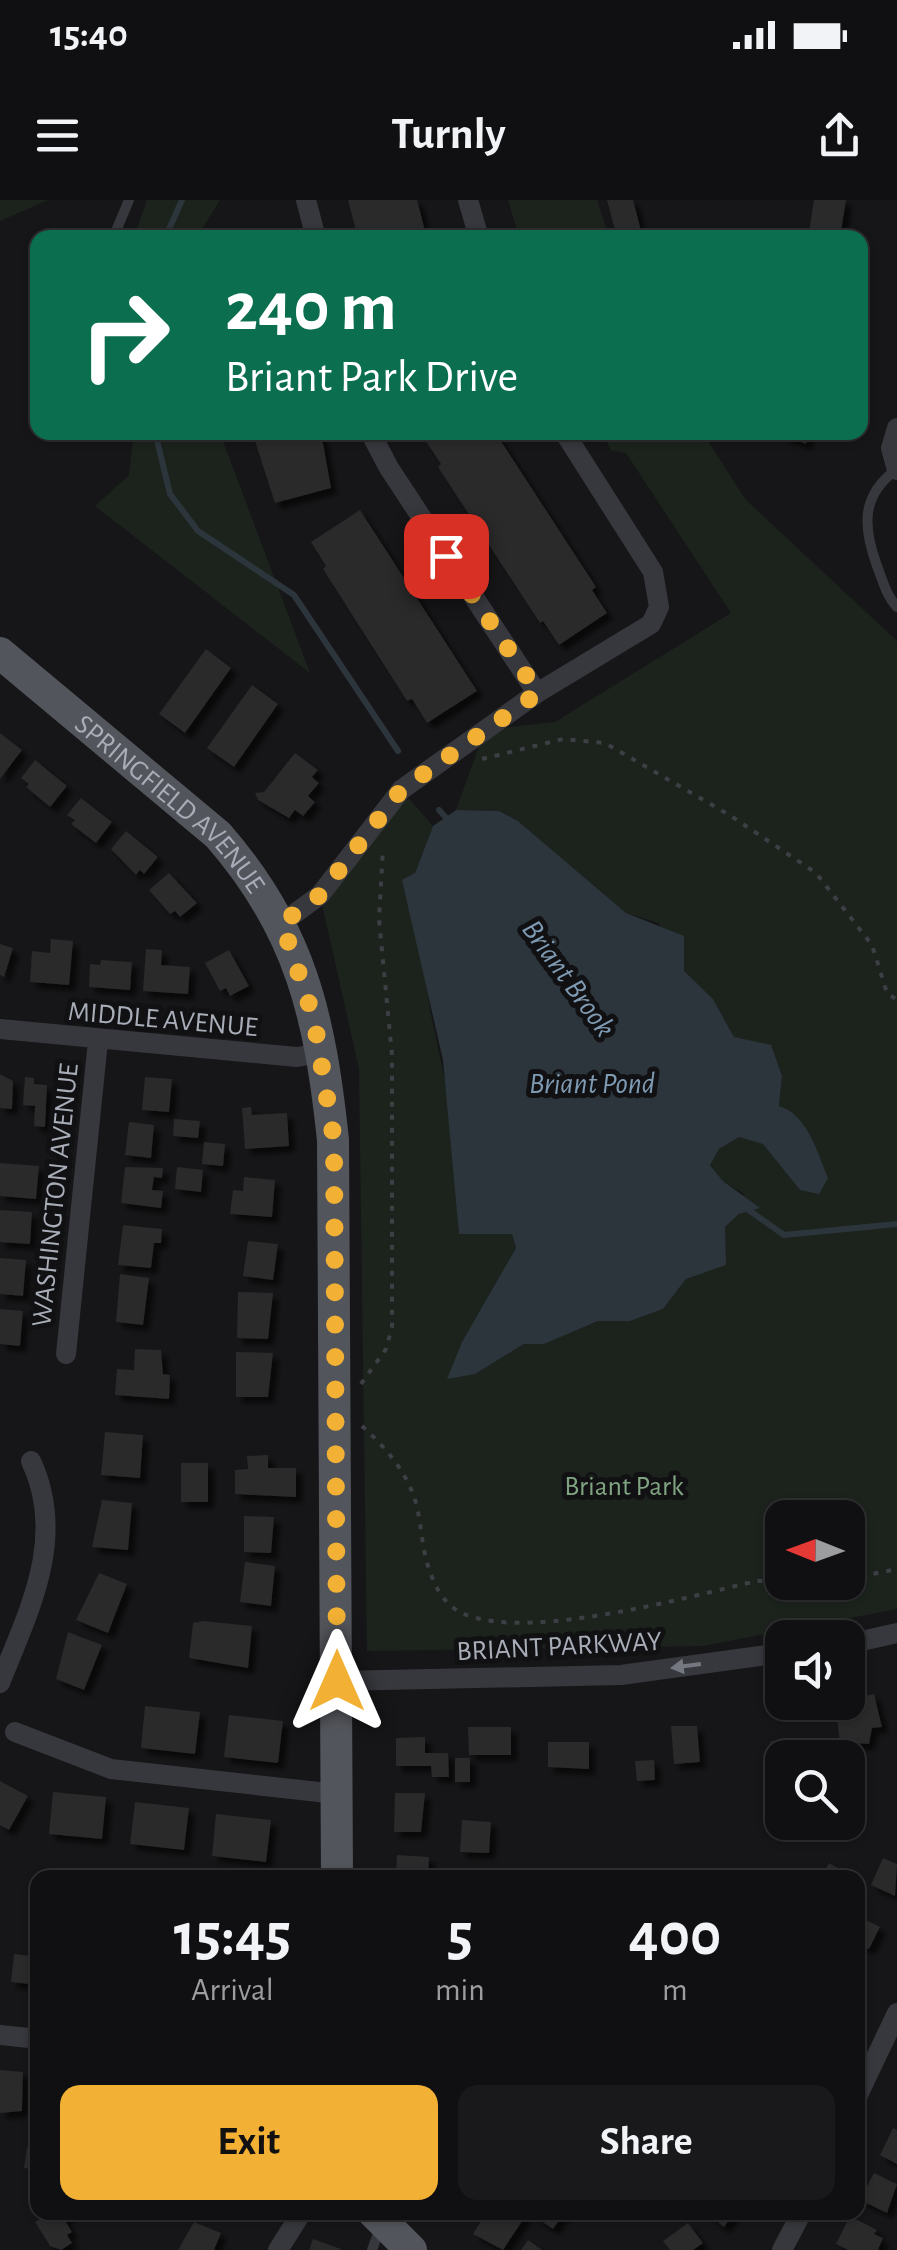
<!DOCTYPE html>
<style>
:root{--surface:#101012;--page:#19191b;--text:#f1f3f6;--muted:#9c9d9f;--line:#303032;--accent:#f2b134}
body{margin:0;font-family:"Alegreya Sans",sans-serif;background:var(--page);color:var(--text);height:100vh;display:flex;flex-direction:column;font-size:38px;white-space:nowrap}
*{box-sizing:border-box;margin:0}
p{font-size:32px;color:var(--muted)}
.icon{flex:none;width:55px;height:55px;fill:none;stroke:currentColor;stroke-width:2;stroke-linecap:round;stroke-linejoin:round}
.map{position:relative;flex:1;overflow:hidden}
.details{position:absolute;left:30px;top:1670px;width:835px;height:350px;display:flex;flex-direction:column;background:var(--surface);border-radius:20px;box-shadow:0 2px 8px #0004,0 0 0 2px var(--line)}
.details>*{flex:none}
.banner{position:absolute;left:30px;top:30px;width:838px;height:210px;border-radius:20px;box-shadow:0 2px 8px #0004,0 0 0 2px var(--line);background:#0b6e4f;color:#fff;overflow:hidden}
.needle{width:65px;rotate:271deg}
.controls{position:absolute;left:765px;top:1300px;display:grid;gap:20px}
.controls a{display:grid;place-items:center;width:100px;height:100px;border-radius:20px;background:var(--surface);box-shadow:0 2px 8px #0004,0 0 0 2px var(--line);font-size:50px}
.pin{position:absolute;display:grid;place-items:center;width:85px;height:85px;color:#fff;margin:-42px;border-radius:20px;box-shadow:0 5px 15px #0006}
.me{position:absolute;width:110px;margin:-55px;rotate:0deg;stroke-linejoin:round;filter:drop-shadow(0 0 8px #0008)}
.turn{display:flex;align-items:center;gap:35px;height:210px;padding:0 30px;font-size:45px}
.turn .icon{width:130px;height:130px;stroke-width:2.5}
.turn b{display:block;font-size:70px;line-height:85px}
.eta{display:flex;justify-content:space-evenly;align-items:center;height:170px;text-align:center}
.eta b{font-size:60px;font-weight:700;line-height:70px}
.primary-button{display:flex;gap:20px;margin-top:auto;padding:20px 30px}
.primary-button a{flex:1;height:115px;border-radius:20px;background:var(--accent);color:#111;font-size:40px;font-weight:700;line-height:115px;text-align:center}
.primary-button a+a{background:var(--page);color:var(--text)}
.status{display:flex;justify-content:space-between;align-items:center;height:70px;padding:0 50px;background:var(--surface);direction:ltr}
.status svg{height:28px;fill:currentColor}
header{display:flex;justify-content:space-between;align-items:center;height:130px;padding:0 30px;background:var(--surface);font-size:45px;font-weight:700}
.map>svg:first-child{display:block}
.green{fill:#1c231d;fill-rule:evenodd}
.water{fill:#2c353c}
.lines{fill:none;stroke-linecap:round;stroke-linejoin:round}
.stream{stroke:#2c353c;stroke-width:6}
.building{fill:#29292c;filter:url(#shadow)}
.path{stroke:#3d3f44;stroke-width:4;stroke-dasharray:5 8;stroke-linecap:butt}
.service{stroke:#37383d;stroke-width:10}
.minor{stroke:#37383d;stroke-width:20}
.primary{stroke:#53555c;stroke-width:32}
.oneway{fill:#757881}
.route{stroke:#f2b134;stroke-width:18;stroke-dasharray:0 32.4}
.labels{text-anchor:middle;stroke-width:10;stroke-linejoin:round;paint-order:stroke}
.street-label{font-size:28px;fill:#a8adb8;stroke:#111113}
.park-label{font-size:28px;fill:#7fa381;stroke:#111113}
.water-label{font-size:30px;font-style:italic;fill:#7f9bb3;stroke:#111113}
</style>
<div class="status"><b>15:40</b><svg viewBox="0 0 49 12"><path d="M0 12V9h3v3zM5 12V6h3v6zM10 12V3h3v9zM15 12V0h3v12zM26 1h20v11H26zM47 4h2v5h-2z"/></svg></div>
<header><svg class="icon" aria-label="menu" viewBox="0 0 24 24"><path d="M4 6h16M4 12h16M4 18h16"/></svg>Turnly<svg class="icon" aria-label="share" viewBox="0 0 24 24"><path d="M12 15V3M7 8l5-5 5 5M5 13v7h14v-7"/></svg></header>
<div class="map">
<svg width="897" height="2050" viewBox="0 0 897 2050">
<defs>
<filter id="shadow"><feDropShadow dx="6" dy="6" stdDeviation="2.5" flood-color="#0009"/></filter>
</defs>
<rect width="100%" height="100%" fill="#161618"/>
<path class="green" d="M0 0H48L0 21Z
M147 0H220L197 37H134Z
M508 0H597L609 37H519Z
M134 233H220L310 473 95 306 129 275Z
M602 233H703L745 299 897 441V1409L703 1446 367 1451 359 869 320 695 401 590 433 626 415 673 430 810 449 900 459 1034H512L516 1048 495 1087 475 1174 524 1144H544L598 1121H630L663 1109 686 1079 725 1065V1027L739 1014 744 994 723 981 710 964 719 949 739 937 763 943 800 990 779 906 782 876 734 837 713 799 683 771 659 723 626 713 518 621 499 611 456 610 485 530 555 522 731 413 626 253 611 250ZM782 1318H848V1382H782Z"/>
<path class="water" d="M456 610 499 611 518 621 626 713 684 736V771L713 799 734 837 771 845 782 876 779 906C808 915 817 952 828 978L819 994 800 990 763 944 739 937 719 949 710 965 723 981 760 1008 739 1014 725 1027 726 1065 686 1079 663 1109 630 1121H598L544 1144H524L475 1174 447 1179 462 1142 516 1048 512 1034H459L443 860 402 680 415 673 433 626Z"/>
<g class="lines">
<path class="stream" d="M165 38 182 0
M155 232 170 294 198 331 294 395 398 551
M439 610 449 621
M743 1006 784 1035 897 1024"/>
</g>
<path class="building" d="M348 0H417L427 38H358Z
M607 0H633L643 38H617Z
M814 0H846L840 38H808Z
M252 232H321L331 288 275 303Z
M437 232H495L596 387 592 390 607 413 559 445 543 421 540 423 438 267 441 264 425 240Z
M772 232H809L806 244Z
M360 310 477 491 427 523 412 499 407 501 323 369 326 366 311 342Z
M206 449 231 468 185 533 159 514Z
M252 485 278 504 234 567 207 548Z
M0 533 22 550 0 579Z
M295 553 318 570 312 577 319 583 308 596 315 602 303 616 295 610 289 618 258 600 255 593 264 592Z
M35 560 67 586 50 607 26 587 29 584 21 578Z
M81 598 112 622 96 643 71 624 75 620 67 615Z
M126 631 158 657 144 674 140 670 136 675 111 649Z
M169 673 197 703 180 717 175 711 170 714 149 690Z
M51 739 73 741 69 785 30 782 32 751 50 753Z
M0 744 13 748 4 777 0 775Z
M146 749 162 750 161 765 190 767 188 794 143 791Z
M229 750 249 786 230 796 226 788 220 791 205 763Z
M101 760 132 762 130 790 89 787 90 764 100 765Z
M0 874 13 881 12 909 0 908Z
M25 877 34 878V884L47 885 45 927 34 926 35 906 23 905Z
M145 877 172 879 169 912 142 910Z
M251 907 252 915 287 913 289 946 245 949 242 908Z
M174 919 200 921 198 938 173 936Z
M129 922 154 925 151 958 125 955Z
M204 942 225 944 223 966 202 964Z
M0 963 39 966 36 999 0 996Z
M125 967 163 968 162 978 154 977 152 990 163 991 161 1008 121 1003Z
M177 967 203 970 201 992 175 989Z
M244 977 275 980 272 1017 230 1014 233 990 243 991Z
M0 1010 32 1012 30 1044 0 1042Z
M123 1025 162 1029 161 1043H154L151 1068 118 1065Z
M248 1041 278 1044 273 1080 243 1076Z
M0 1058 26 1060 23 1096 0 1094Z
M120 1074 149 1078 143 1125 116 1122Z
M238 1092 273 1093 268 1139 237 1138Z
M0 1109 23 1111 20 1146 0 1144Z
M135 1149 161 1150 163 1174 170 1175 169 1199 115 1195 117 1169 134 1170Z
M236 1152 273 1153 268 1197H236Z
M105 1232 143 1235 140 1278 101 1275Z
M268 1255V1268H296V1297L235 1294V1270L248 1269 247 1256Z
M181 1263H208V1302H181Z
M102 1300 132 1303 128 1350 92 1347Z
M244 1316 274 1317 271 1353 244 1352Z
M245 1362 275 1366 271 1406 240 1402Z
M99 1373 127 1384 108 1433 76 1420Z
M203 1421 252 1426 248 1468 189 1458 193 1423Z
M68 1432 102 1445 84 1490 56 1479Z
M874 1494 882 1527 872 1528 869 1544 840 1542 835 1503Z
M145 1506 200 1512 195 1554 141 1548Z
M229 1515 283 1521 278 1563 224 1557Z
M671 1526H697L700 1562 674 1564Z
M468 1527H511V1555H469Z
M425 1537V1553H448L449 1577H432L431 1566H396V1538Z
M771 1541 800 1547 798 1558H782V1593L766 1590 767 1584 763 1583Z
M548 1542H589V1569L548 1567Z
M455 1558H470V1582H455Z
M654 1560 655 1580 637 1581 635 1561Z
M0 1581 28 1596 9 1630 0 1625Z
M53 1592 106 1597 102 1639 49 1634Z
M395 1593H425L421 1632H394Z
M135 1602 189 1608 184 1650 130 1644Z
M216 1614 271 1620 266 1662 212 1656Z
M462 1620 491 1622 489 1653 460 1652Z
M397 1655 429 1657 428 1678H396Z
M883 1658 897 1664 895 1696 871 1685Z
M829 1663 847 1673 844 1678 822 1676Z
M858 1716 880 1727 869 1749 858 1744Z
M14 1754 38 1757V1785L11 1782Z
M0 1870 23 1872 22 1911 0 1913Z
M893 1928 897 1930V1964L880 1955Z
M27 1947 38 1949V1970L24 1968Z
M874 1973 897 1984 887 2013 860 2000Z
M50 2012H66L68 2017 64 2019 72 2032 67 2035 72 2043 61 2050 50 2046 35 2022Z
M487 2012H528L503 2050 473 2034Z
M538 2012H565L553 2029 535 2017Z
M705 2012H735L724 2027Z
M850 2016 877 2030 874 2034 883 2038 878 2050H848L836 2044Z
M194 2022 221 2033 214 2050H178Z
M688 2023 703 2043 693 2050H670L663 2041Z
M313 2039 341 2049V2050H309Z
M528 2040 542 2050H521Z"/>
<g class="lines">
<path class="path" d="M482 559 563 539 605 543 731 616 816 673 872 745 887 793 897 800
M361 1184 386 1149 392 1127V855L379 719 383 648
M362 1226C386 1248 409 1274 417 1307 422 1329 422 1353 431 1374 435 1386 441 1397 451 1406 503 1450 694 1395 757 1381L782 1380
M848 1379 897 1369"/>
<path class="service" d="M113 38 129 0
M897 269C861 295 863 326 876 363 882 379 886 395 897 407
M372 2050 380 2028"/>
<path class="minor" d="M306 0 316 38
M468 0 479 38
M897 228 891 248 897 270
M370 232 389 268 537 493
M282 723 320 695 401 590 537 493 651 424 659 407 653 372 564 232
M0 829 297 857 321 853
M66 1154 98 841
M848 1444 897 1433
M337 1481 621 1475 782 1453
M0 1483C29 1410 67 1338 31 1261
M15 1532 111 1569 337 1594
M0 1835 38 1839
M858 1895 897 1813
M278 2050 302 2012
M782 2050 802 2012"/>
<g class="primary">
<path id="s1" d="M0 453 218 635C301 730 320 817 333 940L337 1678"/>
<path d="M373 2012 411 2050"/>
</g>
</g>
<defs><path id="oneway-solid" d="M-6-.8H1V-3.2L6.5 0L1 3.2V.8H-6Z" transform="scale(2.5)"/></defs>
<use class="oneway" href="#oneway-solid" transform="translate(686 1466) rotate(172)"/>
<g class="lines">
<path class="route" d="M337 1481 334 940 314 819 282 723 320 695 401 590 538 493 446 356"/>
</g>
<g class="labels">
<g class="street-label">
<text dy="10" stroke="none"><textPath href="#s1" startOffset="228">SPRINGFIELD AVENUE</textPath></text>
<text transform="translate(163 818) rotate(5)" y="10">MIDDLE AVENUE</text>
<text transform="translate(54 995) rotate(-84)" y="10">WASHINGTON AVENUE</text>
<text transform="translate(559 1445) rotate(-3)" y="10">BRIANT PARKWAY</text>
</g>
<g class="park-label">
<text x="624" y="1295">Briant Park</text>
</g>
<g class="water-label">
<text transform="translate(569 778) rotate(54)" y="10">Briant Brook</text>
<text x="592" y="893">Briant Pond</text>
</g>
</g>
</svg>
<div class="controls">
<a><svg class="needle" viewBox="-14 -14 28 28"><path d="M0-13l5 13h-10z" fill="#e53935"/><path d="M0 13l5-13h-10z" fill="#9c9d9f"/></svg></a>
<a><svg class="icon" aria-label="sound" viewBox="0 0 24 24"><path d="M4 9h4l5-4v14l-5-4H4zM17 9q2 3 0 6"/></svg></a>
<a><svg class="icon" aria-label="search" viewBox="0 0 24 24"><circle cx="10" cy="10" r="6"/><path d="M15 15l6 6"/></svg></a>
</div>
<div class="pin" style="left:446px;top:356px;background:#d93025"><svg class="icon" aria-label="arrive" viewBox="0 0 24 24"><path d="M6 21V4h12l-3 4 3 4H6"/></svg></div>
<svg class="me" style="left:337px;top:1481px" viewBox="-20 -20 40 40"><path d="M0-17L14 15 0 8-14 15z" fill="#f2b134" stroke="#fff" stroke-width="4"/></svg>
<div class="banner">
<div class="turn"><svg class="icon" aria-label="right" viewBox="0 0 24 24"><path d="M7 20v-9h11M14 6l5 5-5 5"/></svg><div><b>240 m</b>Briant Park Drive</div></div>
</div>
<section class="details">
<div class="eta">
<div><b>15:45</b><p>Arrival</p></div>
<div><b>5</b><p>min</p></div>
<div><b>400</b><p>m</p></div>
</div>
<div class="primary-button"><a>Exit</a><a>Share</a></div>
</section>
</div>
